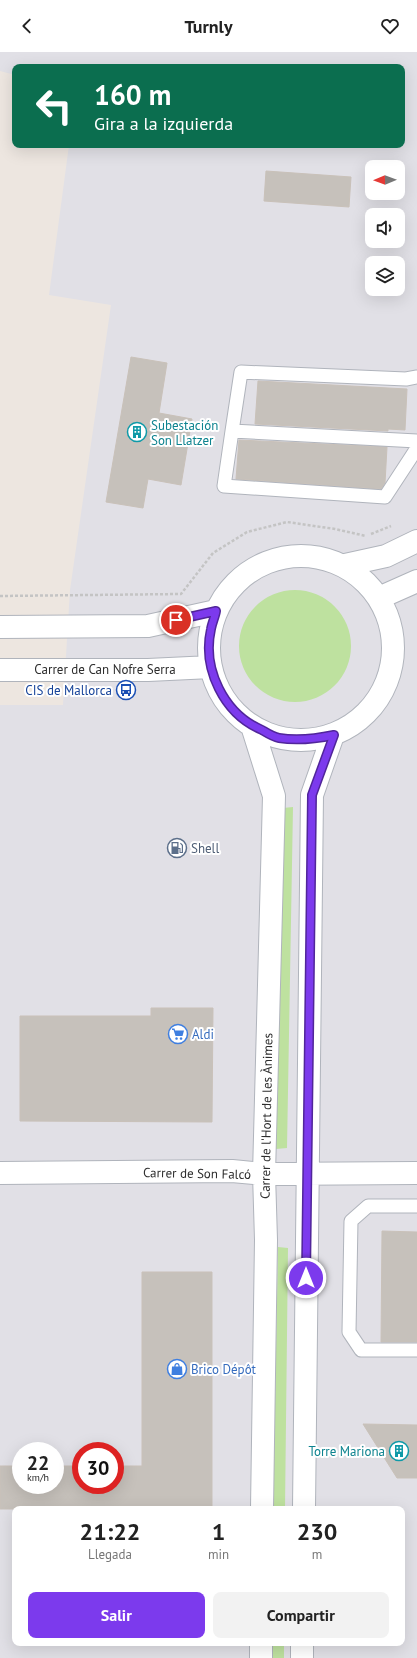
<!DOCTYPE html>
<html lang="es">
<meta charset="utf-8">
<style>
:root{--surface:#fff;--page:#f2f2f2;--text:#222;--muted:#767676;--accent:#7c3aed}
body{margin:0;font-family:"PT Sans",sans-serif;background:var(--page);color:var(--text);height:100vh;display:flex;flex-direction:column;font-size:15px;white-space:nowrap}
*{box-sizing:border-box;margin:0}
p{font-size:13px;color:var(--muted)}
.icon{flex:none;width:22px;height:22px;fill:none;stroke:currentColor;stroke-width:2;stroke-linecap:round;stroke-linejoin:round}
.map{position:relative;flex:1;overflow:hidden}
.panel{position:absolute;left:12px;top:1454px;width:393px;height:140px;display:flex;flex-direction:column;background:var(--surface);border-radius:8px;box-shadow:0 4px 16px #0002}
.panel>*{flex:none}
.banner{position:absolute;left:12px;top:12px;width:393px;height:84px;border-radius:8px;box-shadow:0 4px 16px #0002;background:#0b6e4f;color:#fff;overflow:hidden}
.needle{width:26px;rotate:269deg}
.buttons{position:absolute;left:365px;top:108px;display:grid;gap:8px}
.buttons a{display:grid;place-items:center;width:40px;height:40px;border-radius:8px;background:var(--surface);box-shadow:0 4px 16px #0002;font-size:20px}
.speed{position:absolute;left:12px;top:1390px;display:flex;gap:8px;font-size:20px;font-weight:700;text-align:center}
.speed>*{display:grid;place-content:center;width:52px;height:52px;border-radius:50%;background:var(--surface);box-shadow:0 4px 16px #0002;line-height:1}
.speed small{font-size:10px;font-weight:400}
.speed .limit{border:6px solid #d22;background:#fff;color:#111}
.pin{position:absolute;display:grid;place-items:center;width:34px;height:34px;color:#fff;margin:-17px;border:2px solid #fff;border-radius:50%;box-shadow:0 1px 4px #0007}
.me{position:absolute;width:44px;margin:-22px;rotate:0deg;stroke-linejoin:round;filter:drop-shadow(0 0 3px #0008)}
.turn{display:flex;align-items:center;gap:14px;height:84px;padding:0 16px;font-size:18px}
.turn .icon{width:52px;height:52px;stroke-width:2.5}
.turn b{display:block;font-size:28px;line-height:34px}
.eta{display:flex;justify-content:space-evenly;align-items:center;height:68px;text-align:center}
.eta b{font-size:24px;font-weight:600;line-height:28px}
.primary-button{display:flex;gap:8px;margin-top:auto;padding:8px 16px}
.primary-button a{flex:1;height:46px;border-radius:8px;background:var(--accent);color:#fff;font-size:16px;font-weight:600;line-height:46px;text-align:center}
.primary-button a+a{background:var(--page);color:var(--text)}
header{display:flex;justify-content:space-between;align-items:center;height:52px;padding:0 16px;background:var(--surface);font-size:18px;font-weight:600}
.map>svg:first-child{display:block}
.industrial{fill:#e1e0e6;fill-rule:evenodd}
.green{fill:#bee19f}
.building{fill:#c6c1bb;stroke:#c9c1b9}
.lines{fill:none;stroke-linecap:round;stroke-linejoin:round}
.lane-casing{stroke:#b0b4bc;stroke-width:15}
.street-casing{stroke:#b0b4bc;stroke-width:24}
.secondary-casing{stroke:#b0b4bc;stroke-width:24}
.path{stroke:#c4c4c4;stroke-width:2.5;stroke-dasharray:3 2;stroke-linecap:butt}
.lane{stroke:#fff;stroke-width:13}
.street{stroke:#fff;stroke-width:22}
.secondary{stroke:#fff;stroke-width:22}
.route-casing{stroke:#51269a;stroke-width:10}
.route{stroke:#7c3aed;stroke-width:7}
.labels{text-anchor:middle;stroke-width:4;stroke-linejoin:round;paint-order:stroke}
.culture-label{font-size:13px;fill:#0d838f;stroke:#fff;text-anchor:start}
.street-label{font-size:13px;fill:#2d2d2d;stroke:#fff}
.transit-label{font-size:13px;fill:#164399;stroke:#fff;text-anchor:end}
.service-label{font-size:13px;fill:#4e5e75;stroke:#fff;text-anchor:start}
.shop-label{font-size:13px;fill:#366cbe;stroke:#fff;text-anchor:start}
</style>
<header><svg class="icon" aria-label="back" viewBox="0 0 24 24"><path d="M15 5l-7 7 7 7"/></svg>Turnly<svg class="icon" aria-label="heart" viewBox="0 0 24 24"><path d="M12 20l-8-8c-3-5 5-10 8-4 3-6 11-1 8 4z"/></svg></header>
<div class="map">
<svg width="417" height="1606" viewBox="0 0 417 1606">
<rect width="100%" height="100%" fill="#ede6e0"/>
<path class="industrial" d="M0 0H417V1606H0V653H63L70 538 111 253 49 243 69 93H402V15H15V23L0 19ZM372 115H398V141H372ZM372 163H398V189H372ZM372 211H398V237H372ZM21 1399H55V1433H21ZM81 1399H115V1433H81ZM15 1457H402V1591H15Z"/>
<path class="green" d="M239 594a56 56 0 1 1 112 0a56 56 0 1 1-112 0Z
M293 755 287 1096 276 1097 283 756Z
M278 1195 288 1196 285 1457H273Z
M271 1591H284V1606H271Z"/>
<path class="building" d="M266 119 351 125 349 155 264 149Z
M131 305 167 311 159 361 192 367 181 433 148 427 143 456 106 450Z
M258 329 407 337 405 378 388 377V379L255 372Z
M239 388 387 395 385 431 381 437 236 427Z
M151 956H213L212 1070 20 1069V964H151Z
M382 1179 417 1180V1290H381Z
M142 1220H212V1457H0V1414H21V1433H55V1414H81V1433H115V1414H142Z
M363 1372 417 1373V1426H397Z"/>
<g class="lines">
<defs>
<path id="lane" d="M417 325 406 327 241 320 232 379 417 389
M232 379 224 434 385 445 417 396
M417 1154H368L351 1169 349 1280 361 1298H417"/>
<path id="street" d="M209 596a92 92 0 1 1 184 0a92 92 0 1 1-184 0Z
M381 545 417 529
M0 575 148 574 216 559
M0 618H148L211 615
M252 674 274 744 264 1122 266 1188 262 1457
M0 1121 232 1119 264 1122 417 1121
M304 1457 312 743 333 683
M261 1606V1591
M302 1606V1591"/>
<path id="secondary" d="M345 513 386 504 417 489"/>
</defs>
<use href="#lane" class="lane-casing"/>
<use href="#street" class="street-casing"/>
<use href="#secondary" class="secondary-casing"/>
<path class="path" d="M371 482 391 474
M0 544 181 542 213 501 247 480 287 470 335 477 366 484"/>
<use href="#lane" class="lane"/>
<use href="#street" class="street"/>
<use href="#secondary" class="secondary"/>
</g>
<g class="lines">
<defs>
<path id="route" d="M176 568 216 559C215 565 212 571 211 577 202 617 224 662 262 678 267 681 273 685 279 686 298 689 315 687 334 683L312 743 306 1226"/>
</defs>
<use href="#route" class="route-casing"/>
<use href="#route" class="route"/>
</g>
<defs>
<symbol id="building-ring" viewBox="-11 -11 22 22"><circle r="9.5" fill="#fff" stroke="#0f9aa8" stroke-width="1.5"/><path d="M-4-6H4V6H1V3H-1V6H-4ZM-2.5-4.3h1.7v1.8h-1.7ZM.8-4.3h1.7v1.8H.8ZM-2.5-1h1.7V.8h-1.7ZM.8-1h1.7V.8H.8Z" fill="#0f9aa8"/></symbol>
<symbol id="bus-ring" viewBox="-11 -11 22 22"><circle r="9.5" fill="#fff" stroke="#1a4fb4" stroke-width="1.5"/><path d="M-5-6H5V4H4V6H2V4H-2V6H-4V4H-5ZM-3.5-4V0h7V-4ZM-3.5 1.2v1.5H-2V1.2ZM2 1.2v1.5H3.5V1.2Z" fill="#1a4fb4"/></symbol>
<symbol id="fuel-ring" viewBox="-11 -11 22 22"><circle r="9.5" fill="#fff" stroke="#5c6f8a" stroke-width="1.5"/><path d="M-5.5-6h7V0h2V4h1.3V-2.5L3-4.5l.8-.8L6-3V5H2.5V1h-1V6h-7ZM-4.2-4.7v3.2H.2V-4.7Z" fill="#5c6f8a"/></symbol>
<symbol id="supermarket-ring" viewBox="-11 -11 22 22"><circle r="9.5" fill="#fff" stroke="#3f7fe0" stroke-width="1.5"/><path d="M-6-5.5h2.5l.6 2H6L4.5 2H-2.5L-4.4-4H-6ZM-1.5 3.2a1.3 1.3 0 1 0 .1 0ZM3 3.2a1.3 1.3 0 1 0 .1 0Z" fill="#3f7fe0"/></symbol>
<symbol id="shop-ring" viewBox="-11 -11 22 22"><circle r="9.5" fill="#fff" stroke="#3f7fe0" stroke-width="1.5"/><path d="M-5-2.5h2.3a2.7 3.5 0 0 1 5.4 0H5L5.5 6h-11ZM-1.5-2.5h3a1.5 2.3 0 0 0-3 0Z" fill="#3f7fe0"/></symbol>
</defs>
<g fill-rule="evenodd">
<use href="#building-ring" x="126" y="369" width="22" height="22"/>
<use href="#bus-ring" x="115" y="627" width="22" height="22"/>
<use href="#fuel-ring" x="166" y="785" width="22" height="22"/>
<use href="#supermarket-ring" x="167" y="971" width="22" height="22"/>
<use href="#shop-ring" x="166" y="1306" width="22" height="22"/>
<use href="#building-ring" x="388" y="1388" width="22" height="22"/>
</g>
<g class="labels">
<g class="culture-label">
<text x="151" y="378">Subestación<tspan x="151" dy="15">Son Llatzer</tspan></text>
<text x="385" y="1404" text-anchor="end">Torre Mariona</text>
</g>
<g class="street-label">
<text x="105" y="622">Carrer de Can Nofre Serra</text>
<text transform="translate(266 1064) rotate(-89)" y="5">Carrer de l'Hort de les Ànimes</text>
<text transform="translate(197 1121) rotate(1)" y="5">Carrer de Son Falcó</text>
</g>
<g class="transit-label">
<text x="112" y="643">CIS de Mallorca</text>
</g>
<g class="service-label">
<text x="191" y="801">Shell</text>
</g>
<g class="shop-label">
<text x="192" y="987">Aldi</text>
<text x="191" y="1322">Brico Dépôt</text>
</g>
</g>
</svg>
<div class="buttons">
<a><svg class="needle" viewBox="-14 -14 28 28"><path d="M0-13l5 13h-10z" fill="#e53935"/><path d="M0 13l5-13h-10z" fill="#767676"/></svg></a>
<a><svg class="icon" aria-label="sound" viewBox="0 0 24 24"><path d="M4 9h4l5-4v14l-5-4H4zM17 9q2 3 0 6"/></svg></a>
<a><svg class="icon" aria-label="layers" viewBox="0 0 24 24"><path d="M12 4l9 5-9 5-9-5zM3 14l9 5 9-5"/></svg></a>
</div>
<div class="speed"><div>22<small>km/h</small></div><div class="limit">30</div></div>
<div class="pin" style="left:176px;top:568px;background:#d93025"><svg class="icon" aria-label="arrive" viewBox="0 0 24 24"><path d="M6 21V4h12l-3 4 3 4H6"/></svg></div>
<svg class="me" style="left:306px;top:1226px" viewBox="-20 -20 40 40"><circle r="17" fill="#7c3aed" stroke="#fff" stroke-width="3"/><path d="M0-11L8 9 0 5-8 9z" fill="#fff"/></svg>
<div class="banner">
<div class="turn"><svg class="icon" aria-label="left" viewBox="0 0 24 24"><path d="M17 20v-9H6M10 6l-5 5 5 5"/></svg><div><b>160 m</b>Gira a la izquierda</div></div>
</div>
<section class="panel">
<div class="eta">
<div><b>21:22</b><p>Llegada</p></div>
<div><b>1</b><p>min</p></div>
<div><b>230</b><p>m</p></div>
</div>
<div class="primary-button"><a>Salir</a><a>Compartir</a></div>
</section>
</div>
